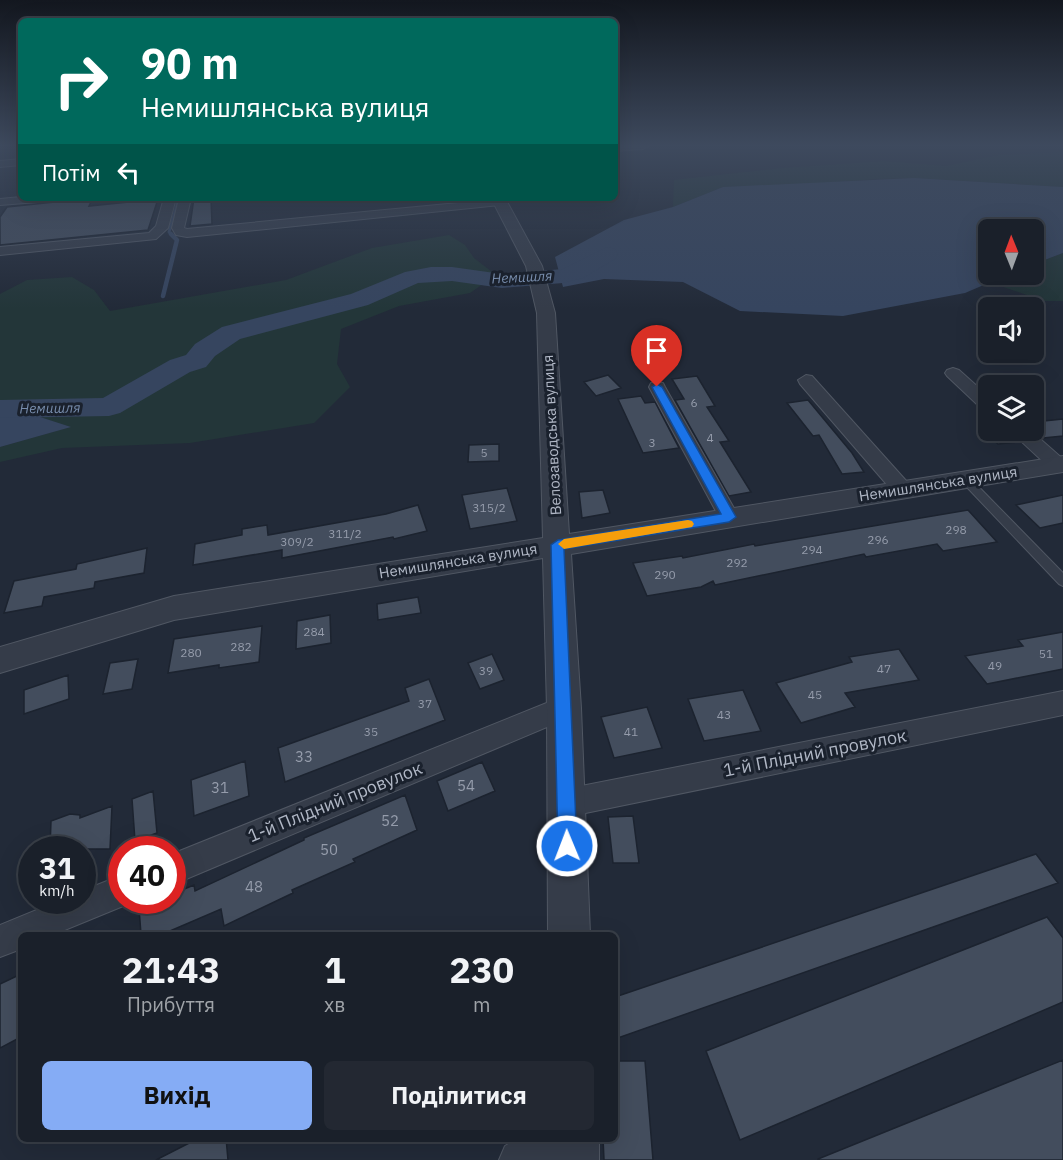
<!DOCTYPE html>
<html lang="uk">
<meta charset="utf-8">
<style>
:root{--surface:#1a202a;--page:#232832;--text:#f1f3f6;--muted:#9fa3a8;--line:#383e47;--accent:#85acf5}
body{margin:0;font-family:"IBM Plex Sans",sans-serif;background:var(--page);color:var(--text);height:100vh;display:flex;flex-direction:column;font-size:22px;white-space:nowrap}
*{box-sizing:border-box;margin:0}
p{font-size:20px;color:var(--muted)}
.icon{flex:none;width:33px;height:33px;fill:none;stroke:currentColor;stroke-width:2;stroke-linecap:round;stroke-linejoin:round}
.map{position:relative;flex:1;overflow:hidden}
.drawer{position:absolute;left:18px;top:932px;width:600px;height:210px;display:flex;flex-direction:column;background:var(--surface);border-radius:9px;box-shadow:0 6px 24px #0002,0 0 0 2px var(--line)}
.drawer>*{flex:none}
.top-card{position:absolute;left:18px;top:18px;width:600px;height:183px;border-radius:9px;box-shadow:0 6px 24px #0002,0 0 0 2px var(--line);background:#00695c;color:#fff;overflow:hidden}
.needle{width:39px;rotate:359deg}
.controls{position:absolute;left:978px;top:219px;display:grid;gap:12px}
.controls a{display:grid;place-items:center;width:66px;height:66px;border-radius:9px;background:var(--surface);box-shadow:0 6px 24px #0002,0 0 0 2px var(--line);font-size:30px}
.speed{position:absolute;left:18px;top:836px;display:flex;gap:12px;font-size:30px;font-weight:700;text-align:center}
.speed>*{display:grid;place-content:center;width:78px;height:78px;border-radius:50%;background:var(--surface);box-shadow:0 6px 24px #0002,0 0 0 2px var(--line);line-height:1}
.speed small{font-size:15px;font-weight:400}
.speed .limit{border:9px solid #d22;background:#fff;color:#111}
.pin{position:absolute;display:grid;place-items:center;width:51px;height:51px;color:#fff;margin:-62px -26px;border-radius:50% 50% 50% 0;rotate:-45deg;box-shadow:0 0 6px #0007}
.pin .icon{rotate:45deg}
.me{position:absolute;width:66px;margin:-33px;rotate:359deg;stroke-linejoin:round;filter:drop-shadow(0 0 4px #0008)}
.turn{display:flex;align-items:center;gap:21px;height:126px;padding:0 24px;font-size:27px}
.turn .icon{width:78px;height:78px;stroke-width:2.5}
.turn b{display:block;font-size:42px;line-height:51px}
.then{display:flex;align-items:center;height:57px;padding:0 24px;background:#0003;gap:12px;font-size:22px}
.eta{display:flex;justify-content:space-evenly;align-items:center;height:102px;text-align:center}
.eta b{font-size:36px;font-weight:800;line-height:42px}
.cta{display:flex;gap:12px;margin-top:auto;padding:12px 24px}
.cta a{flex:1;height:69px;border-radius:9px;background:var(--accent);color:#111;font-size:24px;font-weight:800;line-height:69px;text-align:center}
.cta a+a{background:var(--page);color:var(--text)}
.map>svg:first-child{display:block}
.green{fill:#233639}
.water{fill:#36455f}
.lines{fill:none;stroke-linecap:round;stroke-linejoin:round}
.stream-far1{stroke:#36455f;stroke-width:3}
.stream{stroke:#36455f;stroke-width:4.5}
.river{fill:#36455f;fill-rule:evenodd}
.building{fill:#434d5d;stroke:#1c232f;stroke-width:1.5}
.service-casing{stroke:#505763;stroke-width:2}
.minor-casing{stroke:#505763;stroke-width:2}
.tertiary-casing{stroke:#505763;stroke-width:2}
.service{fill:#353c49;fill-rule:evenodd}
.minor{fill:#353c49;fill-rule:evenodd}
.tertiary{fill:#353c49;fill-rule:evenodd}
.route{fill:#1a73e8;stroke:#114b97;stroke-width:1.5}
.slow{fill:#f59e0b}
.labels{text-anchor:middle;stroke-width:6;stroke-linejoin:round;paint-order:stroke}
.number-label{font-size:12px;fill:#959cab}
.far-water-label{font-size:14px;font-style:italic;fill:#788dac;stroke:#1a212d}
.street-label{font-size:15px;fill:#b0b7c5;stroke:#1a212d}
.near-number-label{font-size:15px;fill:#959cab}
.near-street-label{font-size:18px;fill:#b0b7c5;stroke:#1a212d}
</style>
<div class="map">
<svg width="1063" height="1160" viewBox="0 0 1063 1160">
<rect width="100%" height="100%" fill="#222a38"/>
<path class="green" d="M1063 152V187L914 178 876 179 795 185 723 187 673 207 674 180 783 168 884 161 946 166 999 155Z
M449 235 465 245 474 258 496 275 470 293 399 306 341 329 337 364 350 387 314 423 190 443 62 448 0 462V447L70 427 0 404V294L27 280 72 277 94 290 110 311 286 280 372 248Z
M1063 253V301H1044L989 282 1007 275 1034 274V264Z"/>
<path class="water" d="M914 178 1063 187V253L1034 264V230H988V274L1007 275 965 293 843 316 740 311 683 282 604 279 563 287 555 257 624 220 673 207 723 187Z
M0 404 71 427 0 447Z"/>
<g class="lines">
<path class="stream-far1" d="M172 235 169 232 179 198"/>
<path class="stream" d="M163 296 177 240 171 234"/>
<path class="river" d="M607 247 615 249 618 254 615 259 583 278 563 283 502 288 452 281 418 283 368 305 240 339 215 356 206 367 190 372 120 413 109 416 0 418V400L103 398 170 360 186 355 195 344 222 327 351 294 405 272 431 267H452L502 274 563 269Z"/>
</g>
<path class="building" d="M93 198 89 206 158 199 148 230 0 245V217L7 207Z
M194 198H211L212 224 190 226Z
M608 375 621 388 596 396 584 382Z
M697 376 715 406 707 407 729 441 720 442 751 492 729 496 675 400 684 399 672 379Z
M641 396 645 403 655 402 679 448 643 453 618 399Z
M808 400 852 453 864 472 842 474 819 435 813 436 787 403Z
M1063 419V436L1043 438 1034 430V422Z
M988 428V430H1007L1018 442 998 444 982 429Z
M499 444V461L468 462 469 445Z
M507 488 517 521 470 529 462 495Z
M603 490 610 513 582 518 579 492Z
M1063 495V523L1040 528 1016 505Z
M418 505 427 531 394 539 393 537 282 558V550L193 565 195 544 242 535V529L267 525 268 535 386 514Z
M968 510 997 542 943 551 937 544 866 557 864 554 715 585 713 581 701 587 647 596 633 563 682 556 683 558 754 544 755 546Z
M147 548 144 573 95 582 94 588 44 597 42 606 4 613 14 581 76 569 77 564Z
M418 597 421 613 378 620 377 604Z
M330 615 331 643 296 649 297 621Z
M262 626 259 662 219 668V665L168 673 174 639Z
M1063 632V669L987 684 965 656 1023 646 1018 640Z
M899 649 919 680 845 693 855 707 801 723 776 683 852 662 849 657Z
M492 654 504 680 480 689 468 663Z
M138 659 132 689 103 694 110 663Z
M68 675 69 699 24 714V690Z
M429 679 445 720 285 782 278 748 409 701 405 688Z
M743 690 761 731 704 741 688 699Z
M647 707 662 748 614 758 601 717Z
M245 761 249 796 194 816 191 780Z
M482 762 495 791 448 811 437 781Z
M153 791 157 833 135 841 132 799Z
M405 795 417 830 353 859 355 862 292 890 293 893 224 926 221 909 163 934H141L139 908 158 900H172V894L194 885 195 891 304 840V838Z
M112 806 110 849H50L51 821 70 814 80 815V818Z
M633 816 639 863H613L608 817Z
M1036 854 1058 883 615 1039V997Z
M1047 917 1063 938V1002L740 1140 706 1051Z
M21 974V1037L0 1048V984Z
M1063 1060V1160H818V1159Z
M615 1061H645L653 1160H604L603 1138H615Z
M199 1138H226L228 1160H156Z"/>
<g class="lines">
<defs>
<path id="service" d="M966 477 970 478 1063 573V586L1059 584 962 482 961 480Z"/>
<path id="minor" d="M615 146H648L643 149 615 151Z
M21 159V165L0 167V161Z
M21 197V198H56L50 201 0 205V199Z
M164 198H176L168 228 156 239 0 255V247L149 233 156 226Z
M179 198H191L184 228 187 229 500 199 506 202 500 205 187 237 176 235 172 228Z
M953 368 959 370 988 396V410L982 409 947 376 945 373 947 370Z
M806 375 812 376 909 484 912 489 909 494 902 496 895 494 800 384 798 380Z
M657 382 663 383 665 387 739 517 736 522 729 524 722 522 719 517 649 387 651 383Z
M1009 430H1030L1063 459V470L1051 469Z
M1063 691V715L566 817 556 813 552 803 556 793 566 789Z
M564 696 573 700 577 708 573 716 172 885V854Z
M122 875V900H134L133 902 55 934H21V949L0 957V925L61 900H82V891Z
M518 1138H574L569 1152 555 1160H499L505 1146Z"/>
<path id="tertiary" d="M491 198H505L542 266 555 313 569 534 1063 456V472L571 554 581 708 590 934H548L547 708 543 558 174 620 0 673V647L174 596 543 538 537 313 526 266Z
M549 1138H599V1160H549Z"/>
</defs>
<use href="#service" class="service-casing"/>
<use href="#minor" class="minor-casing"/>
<use href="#tertiary" class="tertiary-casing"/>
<use href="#service" class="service"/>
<use href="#minor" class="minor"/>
<use href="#tertiary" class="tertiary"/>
</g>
<linearGradient id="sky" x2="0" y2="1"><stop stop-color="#13171f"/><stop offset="0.47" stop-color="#3e4a5e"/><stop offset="1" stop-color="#3e4a5e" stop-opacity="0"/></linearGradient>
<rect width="1063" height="309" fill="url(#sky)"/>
<path class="route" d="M657 384 662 387 736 517 729 522 564 549 577 846 574 853 567 856 561 853 558 846 551 545 558 540 721 514 652 387Z"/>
<path class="slow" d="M688 520 692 521 694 524 692 527 564 549 558 544 564 539Z"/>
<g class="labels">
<g class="number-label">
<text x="694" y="407">6</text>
<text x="710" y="442">4</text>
<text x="652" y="447">3</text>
<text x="484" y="457">5</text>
<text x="489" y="512">315/2</text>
<text x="956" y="534">298</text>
<text x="345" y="538">311/2</text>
<text x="878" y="544">296</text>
<text x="297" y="546">309/2</text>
<text x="812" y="554">294</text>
<text x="737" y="567">292</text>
<text x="665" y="579">290</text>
<text x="314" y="636">284</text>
<text x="241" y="651">282</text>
<text x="191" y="657">280</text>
<text x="1046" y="658">51</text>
<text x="995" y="670">49</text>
<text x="884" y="673">47</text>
<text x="486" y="675">39</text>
<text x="815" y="699">45</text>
<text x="425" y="708">37</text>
<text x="724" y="719">43</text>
<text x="371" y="736">35</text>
<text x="631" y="736">41</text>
</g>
<g class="far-water-label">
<text transform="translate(522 277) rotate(-3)" y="5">Немишля</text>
<text transform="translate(50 408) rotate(-1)" y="5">Немишля</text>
</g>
<g class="street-label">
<text transform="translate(552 435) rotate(-93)" y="5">Велозаводська вулиця</text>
<text transform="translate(938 484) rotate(-9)" y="5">Немишлянська вулиця</text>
<text transform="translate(458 561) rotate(-9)" y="5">Немишлянська вулиця</text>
</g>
<g class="near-number-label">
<text x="304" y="762">33</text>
<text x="466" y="791">54</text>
<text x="220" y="793">31</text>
<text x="390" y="826">52</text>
<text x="329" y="855">50</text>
<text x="254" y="892">48</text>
</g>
<g class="near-street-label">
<text transform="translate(815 753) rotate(-11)" y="6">1-й Плідний провулок</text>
<text transform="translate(335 802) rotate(-22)" y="6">1-й Плідний провулок</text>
</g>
</g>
</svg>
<div class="controls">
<a><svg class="needle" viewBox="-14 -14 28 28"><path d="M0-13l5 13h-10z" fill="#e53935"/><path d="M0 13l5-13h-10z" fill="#9fa3a8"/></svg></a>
<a><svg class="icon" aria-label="sound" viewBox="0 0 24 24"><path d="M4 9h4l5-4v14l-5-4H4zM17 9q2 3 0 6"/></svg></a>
<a><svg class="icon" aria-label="layers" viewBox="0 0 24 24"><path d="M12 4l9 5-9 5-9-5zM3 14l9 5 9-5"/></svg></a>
</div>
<div class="speed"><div>31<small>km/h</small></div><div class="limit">40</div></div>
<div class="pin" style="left:657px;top:387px;background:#d93025"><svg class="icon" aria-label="arrive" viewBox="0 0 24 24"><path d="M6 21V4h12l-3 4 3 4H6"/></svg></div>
<svg class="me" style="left:567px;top:846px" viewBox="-20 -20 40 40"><circle r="17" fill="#1a73e8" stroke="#fff" stroke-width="3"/><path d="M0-11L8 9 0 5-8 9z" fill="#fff"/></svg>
<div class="top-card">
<div class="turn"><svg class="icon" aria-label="right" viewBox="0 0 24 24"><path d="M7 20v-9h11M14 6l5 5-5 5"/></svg><div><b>90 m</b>Немишлянська вулиця</div></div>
<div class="then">Потім<svg class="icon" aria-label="left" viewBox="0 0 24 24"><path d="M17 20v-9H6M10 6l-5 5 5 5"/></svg></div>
</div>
<section class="drawer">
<div class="eta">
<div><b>21:43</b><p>Прибуття</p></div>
<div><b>1</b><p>хв</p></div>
<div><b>230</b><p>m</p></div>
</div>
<div class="cta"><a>Вихід</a><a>Поділитися</a></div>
</section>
</div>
